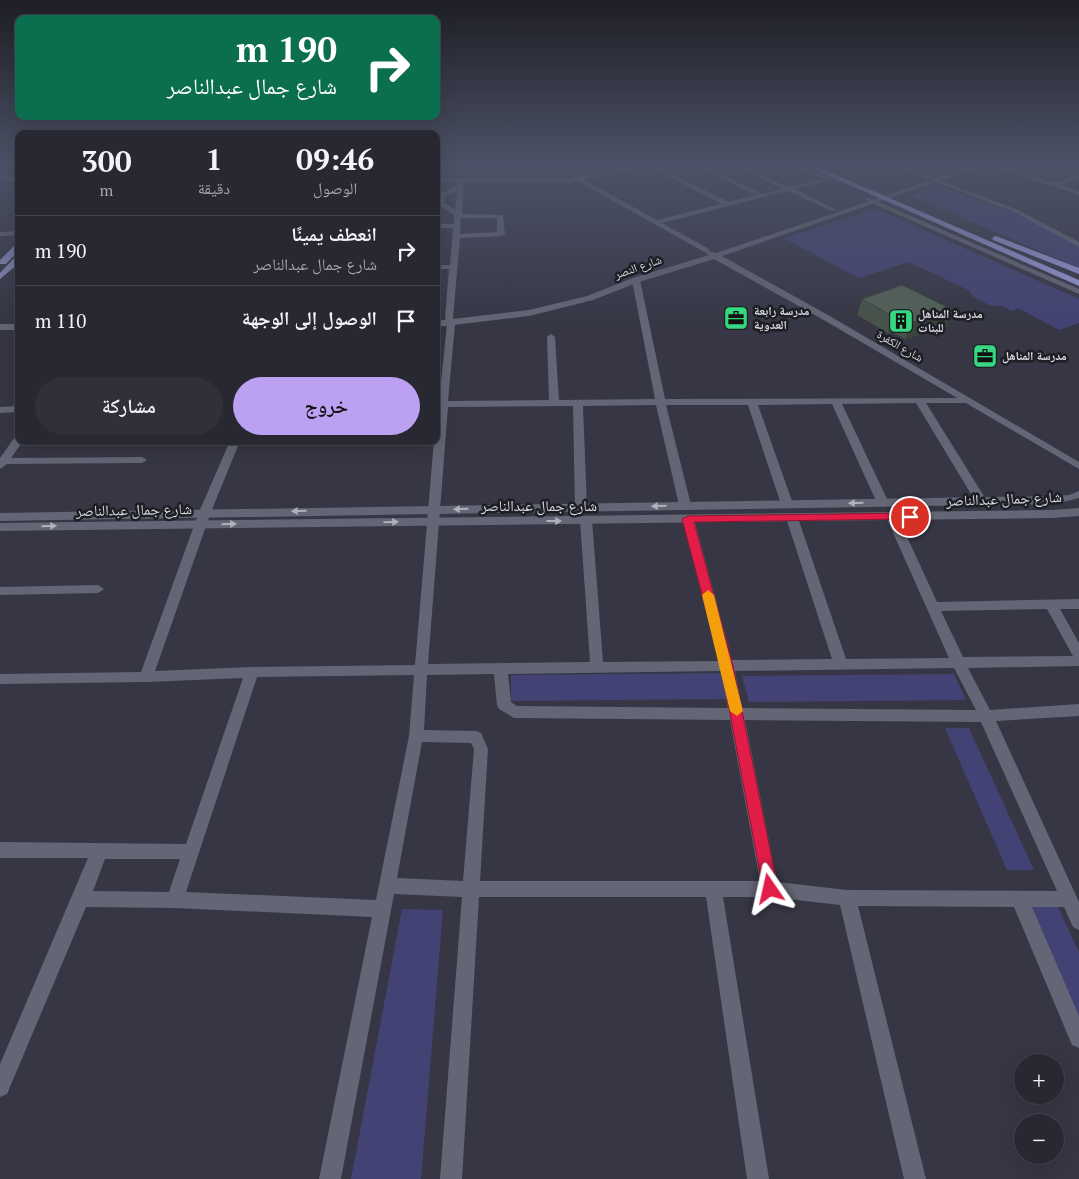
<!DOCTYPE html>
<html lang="ar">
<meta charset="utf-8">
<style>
:root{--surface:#282833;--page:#30303b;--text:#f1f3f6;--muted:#a5a6ac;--line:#44444e;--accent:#bca0f2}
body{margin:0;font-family:"PT Serif","Noto Naskh Arabic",serif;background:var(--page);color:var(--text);direction:rtl;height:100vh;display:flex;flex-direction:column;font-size:19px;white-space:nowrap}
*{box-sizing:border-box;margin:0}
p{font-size:16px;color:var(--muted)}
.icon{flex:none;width:28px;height:28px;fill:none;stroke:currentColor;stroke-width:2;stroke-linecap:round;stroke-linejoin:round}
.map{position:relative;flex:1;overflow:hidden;direction:ltr}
.side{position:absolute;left:15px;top:130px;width:425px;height:315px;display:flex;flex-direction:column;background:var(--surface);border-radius:10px;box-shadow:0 5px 20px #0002,0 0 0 1px var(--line);direction:rtl}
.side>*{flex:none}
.hud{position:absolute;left:15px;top:15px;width:425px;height:105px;border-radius:10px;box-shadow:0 5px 20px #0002,0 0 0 1px var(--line);direction:rtl;background:#0b6e4f;color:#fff;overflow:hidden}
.fabs{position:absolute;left:1014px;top:1054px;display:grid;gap:10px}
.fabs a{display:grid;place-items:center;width:50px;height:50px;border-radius:50%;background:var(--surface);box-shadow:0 5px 20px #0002,0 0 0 1px var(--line);font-size:25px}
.pin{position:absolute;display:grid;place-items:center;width:42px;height:42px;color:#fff;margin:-21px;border:2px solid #fff;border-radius:50%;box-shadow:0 1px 5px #0007}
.me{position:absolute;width:55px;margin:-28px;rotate:349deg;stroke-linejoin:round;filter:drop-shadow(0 0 4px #0008)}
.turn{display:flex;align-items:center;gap:18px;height:105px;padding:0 20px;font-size:22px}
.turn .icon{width:65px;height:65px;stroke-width:2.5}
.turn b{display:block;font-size:35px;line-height:42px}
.eta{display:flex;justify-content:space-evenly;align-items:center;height:85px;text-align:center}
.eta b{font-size:30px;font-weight:600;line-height:35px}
.action{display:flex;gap:10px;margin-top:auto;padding:10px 20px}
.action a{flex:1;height:58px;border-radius:30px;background:var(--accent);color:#111;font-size:20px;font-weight:600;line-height:58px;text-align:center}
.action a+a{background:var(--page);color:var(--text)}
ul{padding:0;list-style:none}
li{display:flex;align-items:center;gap:15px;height:70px;padding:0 20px;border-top:1px solid var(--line)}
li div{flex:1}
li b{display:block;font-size:19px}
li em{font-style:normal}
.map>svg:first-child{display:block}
.green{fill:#434274}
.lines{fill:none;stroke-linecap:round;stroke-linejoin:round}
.minor{fill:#656675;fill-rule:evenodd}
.tertiary{fill:#656675;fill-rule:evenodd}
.primary{fill:#8d8ec3;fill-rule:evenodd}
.trunk{fill:#9a9bdd;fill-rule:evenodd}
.wall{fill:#47534a}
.shaded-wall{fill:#39443c}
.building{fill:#526156;stroke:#39443c}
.oneway{fill:#b0b1bc}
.route{fill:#e11d48;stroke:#92132f}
.slow{fill:#f59e0b}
.labels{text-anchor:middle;stroke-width:5;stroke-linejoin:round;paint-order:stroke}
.far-street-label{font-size:12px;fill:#d9dae2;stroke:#1e1e25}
.far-poi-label{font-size:12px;font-weight:bold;fill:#d9dae2;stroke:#1e1e25;text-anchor:start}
.street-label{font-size:15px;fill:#d9dae2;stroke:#1e1e25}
</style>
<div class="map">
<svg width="1079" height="1179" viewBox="0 0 1079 1179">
<rect width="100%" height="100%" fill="#363644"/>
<path class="green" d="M932 184 1026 217 1079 246V268L911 196Z
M876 209 1079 299V323L1059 330 1018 308 1011 311 1003 306 989 305 972 296 970 291 909 262 859 278 784 238Z
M723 673 729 699 511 701V675Z
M954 674 966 700 749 702 742 676Z
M945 728H969L1034 870H1007Z
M1028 903H1056L1079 952V1020Z
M402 909 443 910 421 1179H351Z"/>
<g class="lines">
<path class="minor" d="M549 164H556L579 177 641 164H653L729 202 756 195 694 164H702L762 194 783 189 732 164H740L789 187 822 179 791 164H799L831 179 795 189 837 210 832 211 788 191 662 223 709 249 710 251 706 253 578 181 569 183 464 182 462 214 503 215 505 234 501 236 460 238 453 318 455 324 448 401 549 400 547 337 551 334 555 337 559 400 655 399 632 280 636 278 640 280 665 399 970 398V402L967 403H926L987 501 981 505 977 504 916 403 842 404 889 503 883 507 877 503 832 404 758 405 793 504 787 508 781 504 748 405H666L691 505 685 509 679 505 656 405 583 406 587 508 581 512 575 508 573 406 448 407 428 664 590 662 580 520 586 516 592 520 603 662 719 661 682 519 688 515 694 519 732 660 832 659 786 518 792 514 798 518 846 659 949 658 886 517 892 513 898 517 937 602 1079 599V609H1060L1079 643V666L968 668 990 710 1079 704V716L996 721 1079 902V930L1073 927 1064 907H1032L1079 1016V1048L1072 1045 1014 907 858 906 926 1179H904L840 905 770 897H723L769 1179H747L706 897H479L462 1179H440L462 897 394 894 341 1179H319L372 917 175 908 86 907 7 1094 0 1097V1064L88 858H0V842L186 844 243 678 146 682 0 684V674L141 672 199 512 230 441H240L211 512 155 671 252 667 415 665 434 441H436L438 407H436V401H439L447 324 445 318 449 269H436V265H450L453 228H436V224H454V215L437 204 440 194 457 185 458 182H436V178H573ZM647 166 722 204 657 220 584 180ZM457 191 455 209 444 203 445 196ZM461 218H497V232L460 234ZM1047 609 1073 656 963 657 941 611ZM954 668 976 710 742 708 735 671ZM721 671 728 708 517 706 511 702 508 674ZM494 674 497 705 499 709 514 718 730 720 760 881H480L488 749 481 733 476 731 424 730 427 675ZM414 675 409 736 376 900 186 892 257 677ZM745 720 981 722 1057 891 847 890 777 882ZM422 742 471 743 474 749 463 881 397 878ZM105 859H180L169 892 93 891Z
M888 164H896L1018 210 1079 242V247L1014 212Z
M986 164H995L1055 183 1079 175V179L1062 185 1079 191V195Z
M0 176 19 178V182L0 180Z
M865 198H869L1079 289V294L865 200Z
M19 231V235L0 236V232Z
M19 406V412L0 413V407Z
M19 436V441H23L11 458 142 457 147 460 142 463 7 464 0 469V458L15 437Z
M98 585 104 589 98 593 0 595V587Z"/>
<path class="tertiary" d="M979 164H988L722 256 828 315 1079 462V469L822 319 714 259 639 282 593 300 529 316 436 327V321L529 310 587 296 633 278 709 255 706 253 707 251 716 253Z
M0 324H19V330H0Z
M1079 491V498L1055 504 0 521V513L1055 496 1069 495Z
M1079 508V516L1052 518 0 531V523L1052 510Z"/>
<path class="primary" d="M16 244H19V250L6 264H0V260Z
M16 256H19V263L0 279V273Z"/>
<path class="trunk" d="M802 164H811L1079 280V286Z
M996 236 1079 268V274L993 240 992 238Z"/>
</g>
<path class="wall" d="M862 299 947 327 905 339 892 332 888 333 857 315Z"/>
<path class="shaded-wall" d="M953 310 947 327 905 339 911 323Z
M898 316 892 332 888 333 894 317Z"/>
<path class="building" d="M902 285 953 310 911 323 898 316 894 317 862 299Z"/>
<defs><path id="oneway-solid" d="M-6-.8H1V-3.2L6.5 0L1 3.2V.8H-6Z" transform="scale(1.25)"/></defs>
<g class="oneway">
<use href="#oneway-solid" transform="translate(856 503) rotate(179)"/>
<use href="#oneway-solid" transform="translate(659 506) rotate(179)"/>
<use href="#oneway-solid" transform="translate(461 509) rotate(179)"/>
<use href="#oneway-solid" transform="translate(299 511) rotate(179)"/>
<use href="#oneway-solid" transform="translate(554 521)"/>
<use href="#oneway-solid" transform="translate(391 522) rotate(-1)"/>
<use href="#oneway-solid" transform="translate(229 524) rotate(-1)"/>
<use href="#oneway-solid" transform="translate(49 526) rotate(-1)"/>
</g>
<linearGradient id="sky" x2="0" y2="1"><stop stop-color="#1e1e25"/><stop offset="0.5" stop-color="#4c5267"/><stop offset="1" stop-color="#4c5267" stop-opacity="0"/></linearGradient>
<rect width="1079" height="329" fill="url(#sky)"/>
<path class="route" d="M910 513 913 514V519L694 522 733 666 778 889 776 894 770 896 765 894 763 889 721 666 682 519 688 516Z"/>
<path class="slow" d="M708 590 714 595 743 711 737 716 730 711 702 595Z"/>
<defs>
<symbol id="office-square" viewBox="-11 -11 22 22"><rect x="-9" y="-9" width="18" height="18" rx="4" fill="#35d881" stroke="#1e1e25"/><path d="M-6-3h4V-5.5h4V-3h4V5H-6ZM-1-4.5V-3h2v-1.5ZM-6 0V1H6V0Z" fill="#111"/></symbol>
<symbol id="building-square" viewBox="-11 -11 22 22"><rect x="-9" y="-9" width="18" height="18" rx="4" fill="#35d881" stroke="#1e1e25"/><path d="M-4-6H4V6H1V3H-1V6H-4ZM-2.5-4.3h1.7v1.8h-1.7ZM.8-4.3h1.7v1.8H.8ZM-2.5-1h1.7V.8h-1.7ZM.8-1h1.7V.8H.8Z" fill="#111"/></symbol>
</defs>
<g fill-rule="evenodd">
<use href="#office-square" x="722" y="304" width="28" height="28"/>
<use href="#building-square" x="887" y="307" width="28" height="28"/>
<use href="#office-square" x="971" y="342" width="28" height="28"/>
</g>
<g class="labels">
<g class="far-street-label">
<text transform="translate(638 267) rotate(-19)" y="4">شارع النصر</text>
<text transform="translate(900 346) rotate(30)" y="4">شارع الكفرة</text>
</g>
<g class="far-poi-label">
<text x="754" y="315">مدرسة رابعة<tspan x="754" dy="14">العدوية</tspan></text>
<text x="918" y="318">مدرسة المناهل<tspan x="918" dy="14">للبنات</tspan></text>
<text x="1002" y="360">مدرسة المناهل</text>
</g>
<g class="street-label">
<text transform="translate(1004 499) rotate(-2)" y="5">شارع جمال عبدالناصر</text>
<text x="539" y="511">شارع جمال عبدالناصر</text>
<text transform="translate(134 510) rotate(-1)" y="5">شارع جمال عبدالناصر</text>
</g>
</g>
</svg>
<div class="fabs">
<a>+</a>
<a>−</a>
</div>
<div class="pin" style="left:910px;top:517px;background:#d93025"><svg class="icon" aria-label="arrive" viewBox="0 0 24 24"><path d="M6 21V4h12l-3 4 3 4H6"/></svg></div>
<svg class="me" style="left:770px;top:889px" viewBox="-20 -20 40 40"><path d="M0-17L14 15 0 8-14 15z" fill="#e11d48" stroke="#fff" stroke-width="4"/></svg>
<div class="hud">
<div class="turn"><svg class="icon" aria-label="right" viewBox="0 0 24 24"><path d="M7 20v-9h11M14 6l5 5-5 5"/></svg><div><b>190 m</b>شارع جمال عبدالناصر</div></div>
</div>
<section class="side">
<div class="eta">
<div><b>09:46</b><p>الوصول</p></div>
<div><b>1</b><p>دقيقة</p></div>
<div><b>300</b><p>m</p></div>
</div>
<ul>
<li><svg class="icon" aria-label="right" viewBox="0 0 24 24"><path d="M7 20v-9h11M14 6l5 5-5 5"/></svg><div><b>انعطف يمينًا</b><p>شارع جمال عبدالناصر</p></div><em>190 m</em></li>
<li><svg class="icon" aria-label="arrive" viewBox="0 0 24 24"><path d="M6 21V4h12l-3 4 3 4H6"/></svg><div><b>الوصول إلى الوجهة</b></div><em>110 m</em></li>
</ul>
<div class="action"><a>خروج</a><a>مشاركة</a></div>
</section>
</div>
